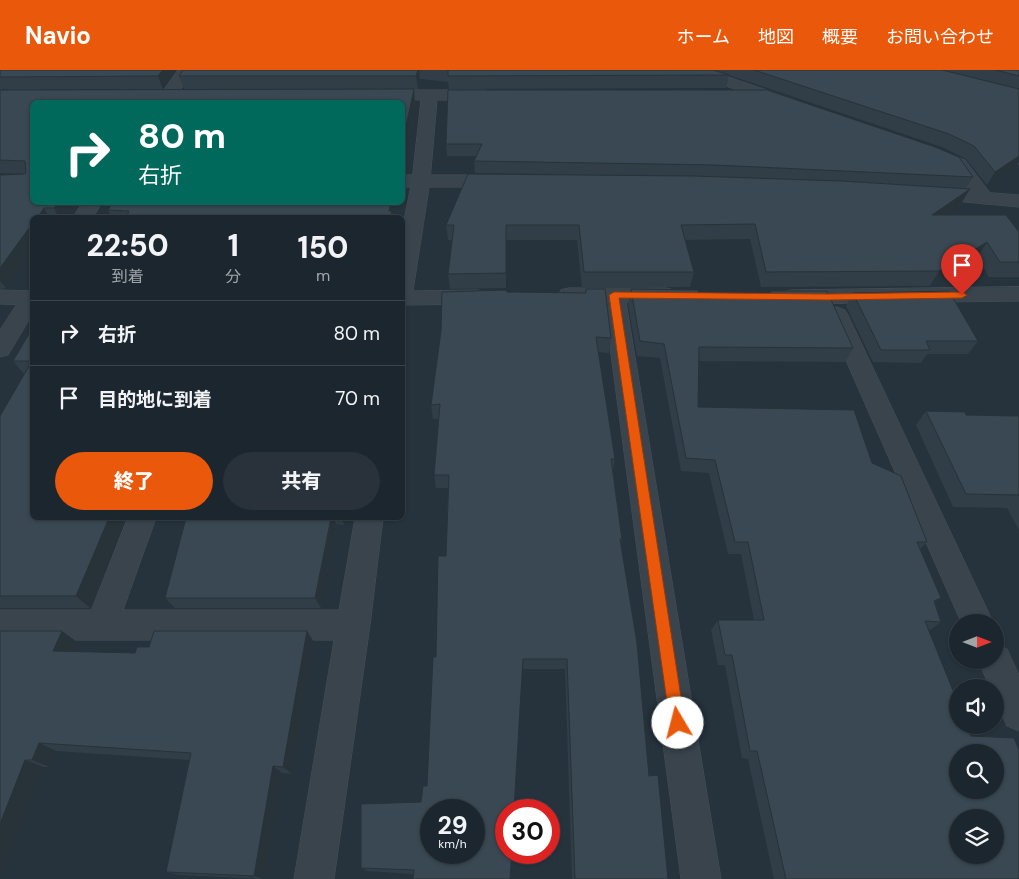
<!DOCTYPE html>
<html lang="ja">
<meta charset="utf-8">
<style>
:root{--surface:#1c262e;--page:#29323a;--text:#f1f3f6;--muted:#a0a5aa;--line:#3a434a;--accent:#ea580c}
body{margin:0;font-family:"DM Sans","Noto Sans JP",sans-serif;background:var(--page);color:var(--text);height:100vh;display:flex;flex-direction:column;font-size:19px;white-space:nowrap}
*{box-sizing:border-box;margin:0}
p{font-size:16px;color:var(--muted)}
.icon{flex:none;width:28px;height:28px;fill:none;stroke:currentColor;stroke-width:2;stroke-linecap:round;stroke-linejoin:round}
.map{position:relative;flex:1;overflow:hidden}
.details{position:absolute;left:30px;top:145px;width:375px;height:305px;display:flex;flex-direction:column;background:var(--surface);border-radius:8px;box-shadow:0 1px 4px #0004,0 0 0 1px var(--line)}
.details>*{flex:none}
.hud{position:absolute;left:30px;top:30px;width:375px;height:105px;border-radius:8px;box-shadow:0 1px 4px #0004,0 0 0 1px var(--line);background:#00695c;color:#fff;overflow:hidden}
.needle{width:32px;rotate:90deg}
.controls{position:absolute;left:949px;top:544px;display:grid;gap:10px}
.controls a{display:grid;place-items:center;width:55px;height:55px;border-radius:50%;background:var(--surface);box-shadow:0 1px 4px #0004,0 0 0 1px var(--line);font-size:25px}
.speed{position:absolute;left:420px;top:729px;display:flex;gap:10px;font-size:25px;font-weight:700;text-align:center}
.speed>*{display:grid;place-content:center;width:65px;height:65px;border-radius:50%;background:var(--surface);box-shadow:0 1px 4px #0004,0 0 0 1px var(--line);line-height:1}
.speed small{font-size:12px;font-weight:400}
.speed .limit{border:8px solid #d22;background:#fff;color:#111}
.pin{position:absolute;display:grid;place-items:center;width:42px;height:42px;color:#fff;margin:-51px -21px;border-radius:50% 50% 50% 0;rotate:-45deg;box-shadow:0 0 5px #0007}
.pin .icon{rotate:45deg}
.me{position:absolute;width:55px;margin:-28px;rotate:352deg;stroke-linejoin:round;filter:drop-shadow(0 0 4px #0008)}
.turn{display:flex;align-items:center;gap:18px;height:105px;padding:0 25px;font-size:22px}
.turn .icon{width:65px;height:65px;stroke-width:2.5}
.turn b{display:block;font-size:35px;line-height:42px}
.eta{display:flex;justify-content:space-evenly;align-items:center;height:85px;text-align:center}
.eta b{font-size:30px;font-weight:800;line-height:35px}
.action{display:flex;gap:10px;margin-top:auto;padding:10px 25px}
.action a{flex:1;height:58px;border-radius:30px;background:var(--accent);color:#fff;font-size:20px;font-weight:800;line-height:58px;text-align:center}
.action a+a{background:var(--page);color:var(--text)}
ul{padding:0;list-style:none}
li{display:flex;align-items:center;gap:15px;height:65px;padding:0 25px;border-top:1px solid var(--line)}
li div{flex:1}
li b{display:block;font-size:19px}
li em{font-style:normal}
header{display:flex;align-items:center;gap:30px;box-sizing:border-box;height:70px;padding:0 25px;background:var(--accent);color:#fff}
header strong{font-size:24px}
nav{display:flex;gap:28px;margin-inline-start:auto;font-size:18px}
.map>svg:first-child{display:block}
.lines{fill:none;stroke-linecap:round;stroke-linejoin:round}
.minor-casing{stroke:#465059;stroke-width:1}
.tertiary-casing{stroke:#465059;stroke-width:1}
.minor{fill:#3a444d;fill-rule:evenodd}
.tertiary{fill:#3a444d;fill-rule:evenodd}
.wall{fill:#313e47}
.shaded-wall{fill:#283239}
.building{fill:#394852;stroke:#283239;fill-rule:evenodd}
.route{fill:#ea580c;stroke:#983908}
</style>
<header>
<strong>Navio</strong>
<nav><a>ホーム</a><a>地図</a><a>概要</a><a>お問い合わせ</a></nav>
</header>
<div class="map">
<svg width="1019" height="809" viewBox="0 0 1019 809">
<rect width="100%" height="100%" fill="#26333d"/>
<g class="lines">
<defs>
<path id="minor" d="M178 0H194L172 32H156Z
M685 0H708L796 30 798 33 796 36H784L688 3Z
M376 20H486L492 22 494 25 492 28 486 30H437L430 111 413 221 478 220 486 222 489 227 486 232 478 234 402 235V160L412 111 421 30 370 28 368 25 370 22Z
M944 82 965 90 994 128 991 132 984 134 977 132 953 98 938 91 935 87 938 83Z
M1019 217V231L791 234 783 232 780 227 783 222 791 220Z
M569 218H666L674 220 677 225 674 230 666 232H626L721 809H681L604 232H569L561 230 558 225 561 220Z
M0 220 32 221V235L0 234Z
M837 237 845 240 848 245 993 552H961L826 245 829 240Z
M128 448H156L123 540H339L355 448H383L370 555 334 809H294L334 570H0V540H91Z
M995 574 1007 579 1019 605V661L1007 656 995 629V618H990L978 590H995Z"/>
<path id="tertiary" d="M402 105H503L510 107 512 111 510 115 503 117H402Z
M928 118 1019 125V137L921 128 919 124 921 120Z
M83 132H102L93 148H73Z
M32 221V245L8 285 0 287V260L24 223Z"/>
</defs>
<use href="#minor" class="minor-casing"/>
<use href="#tertiary" class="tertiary-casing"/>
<use href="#minor" class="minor"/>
<use href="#tertiary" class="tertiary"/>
</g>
<path class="wall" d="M0 0H177L163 19 0 20Z
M183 0H713L729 5 726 18 449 19 448 12 420 9 418 19H184L179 6Z
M714 0H1019V95H1017L987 115 966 89 942 77Z
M0 20 415 32 402 97V32H32L77 132 65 148H32L6 218 0 219V105L24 104 0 103Z
M448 20 973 107 966 118 961 134 945 145 1019 162V207H989L977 188 930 216 761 217 750 169 685 170 694 202 690 217 582 218 577 170H506V218L450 219 448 204 452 170H448L446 155 556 104 475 103 474 91 476 86H447L446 74Z
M395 132 393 148H112L108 140Z
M586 219 611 268 609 283 598 282 615 389 613 400 622 469 621 474 649 706 668 809H572L565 599H522L413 804 367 801 361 798 421 732 427 716 436 587 446 486 448 418H436L434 405 439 349H433L431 335 507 222 585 223Z
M631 219 700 226H768L770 221 853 278 845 292 698 291V337L872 393 927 472 920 479 941 528 935 532 941 552 929 561 1019 809H774L748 689 742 688 725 595H718L711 560 718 550H754L741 484H728L709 403 681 401 660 288 637 286 628 234Z
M853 223 978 271 968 284H927L921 293 873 292 846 236Z
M32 259 122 457 90 538H0V346L24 304 13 291Z
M926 341 966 345 1019 346V460L1007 438 953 437 916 355Z
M186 448H345L344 455 336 454 321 538H175L165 528Z
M0 561 77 572 73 581 135 583 149 577 314 572 292 704 282 703 265 809 180 805 166 802 189 690 56 681 50 697H44L1 809Z"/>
<path class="shaded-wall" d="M163 0H177L163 19 158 6Z
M418 0H419L420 9 418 19 416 6Z
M414 19 415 32 402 97V75Z
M1019 86V91L1017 95 987 115 995 102Z
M970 119 961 134 924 160 932 145Z
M58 132H77L65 148H59L54 138Z
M391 132H395L393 148H390L389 141Z
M44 138 50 148H37Z
M32 154V180L6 218 0 211V198Z
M987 172 977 188 930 216 939 201Z
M109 448H126L90 538 76 526Z
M331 448H334L336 454 321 538 315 528Z
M342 448H345L344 455Z
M62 561 77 572 69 591 53 581Z
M307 561 314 572 292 704 283 697Z
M39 673 56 681 50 697 32 690Z
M25 690 44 697 1 809H0V754Z
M273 696 282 703 265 809 254 806Z"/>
<path class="building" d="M0 0H163L158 6 0 7Z
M183 0H418L416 6H179Z
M448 0H713L729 5 448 6Z
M754 0H942L1019 19V86L995 102 974 76 949 64Z
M996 0H1019V6Z
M414 19 402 75V32H32V132H58L54 138H44L37 148H32V154L0 198V105L24 104 26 103 25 91 0 90V20Z
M448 20H767L935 77 959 87 973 107 714 95 474 91 482 74H446Z
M468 104 694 106 841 111 970 119 932 145H1006L1019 162V192H1000L987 172 939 201 766 202 755 154 681 155 694 202H584L579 155H506V203L448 204 454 155H446Z
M113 132H391L389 141H392L390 148H126L129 141 108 140Z
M586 219H605L611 268 596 267 615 389H611L622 469H620L637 573 649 706 658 705 668 809H575L567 589H523L514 740H506V782H512L510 809H413L414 800 361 798V734L421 732 423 716H427L433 587H436L438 486H446L449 405H434L440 334 431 335 441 261 442 222 506 220 507 222 586 223ZM431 740H474V782H431Z
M631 219 698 220 700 226H771L770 221H827L853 278 699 277 698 337 854 340 872 393 901 406 927 472H917L941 528 934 531 941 552 925 551 958 633V655H966L971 666 1014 668 1019 680V809H786L757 681H750L732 585H725L718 550H764L748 472H735L715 390 686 388 664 274 640 271ZM958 682H995V720H958ZM958 748H995V785H958Z
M949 221 978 271H926L930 280H881L853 223Z
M32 259V448H109L76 526H0V346L32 291H13Z
M926 341 965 342 966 345 1019 346V425L966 424Z
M186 448H331L315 528H165Z
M0 561H62L53 581 135 583 137 577H149L154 561H307L283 697 273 696 254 806 166 802 191 683 39 673 32 690H25L0 754Z"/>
<path class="route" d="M614 222 829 224 962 222 967 225 962 228 829 230 619 228 685 653 683 658 678 660 672 658 670 653 609 225Z"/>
</svg>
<div class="controls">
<a><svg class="needle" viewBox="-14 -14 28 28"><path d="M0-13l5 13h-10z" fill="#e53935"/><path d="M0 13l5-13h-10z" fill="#a0a5aa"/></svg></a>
<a><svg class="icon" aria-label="sound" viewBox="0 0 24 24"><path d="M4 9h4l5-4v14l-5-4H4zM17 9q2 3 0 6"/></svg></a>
<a><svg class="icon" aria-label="search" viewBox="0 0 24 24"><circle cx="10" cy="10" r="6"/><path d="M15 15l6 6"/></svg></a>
<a><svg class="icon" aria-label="layers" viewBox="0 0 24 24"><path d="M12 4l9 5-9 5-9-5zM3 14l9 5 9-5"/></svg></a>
</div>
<div class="speed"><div>29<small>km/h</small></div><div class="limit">30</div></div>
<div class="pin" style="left:962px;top:225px;background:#d93025"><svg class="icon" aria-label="arrive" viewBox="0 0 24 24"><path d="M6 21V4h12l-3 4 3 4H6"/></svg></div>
<svg class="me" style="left:678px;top:653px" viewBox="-20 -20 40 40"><circle r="19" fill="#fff"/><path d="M0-13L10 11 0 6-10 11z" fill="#ea580c"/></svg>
<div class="hud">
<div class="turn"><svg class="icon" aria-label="right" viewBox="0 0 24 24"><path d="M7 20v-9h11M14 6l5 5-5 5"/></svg><div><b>80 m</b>右折</div></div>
</div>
<section class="details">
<div class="eta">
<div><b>22:50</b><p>到着</p></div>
<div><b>1</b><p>分</p></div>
<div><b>150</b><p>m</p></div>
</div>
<ul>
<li><svg class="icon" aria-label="right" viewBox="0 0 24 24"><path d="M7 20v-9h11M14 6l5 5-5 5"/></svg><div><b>右折</b></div><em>80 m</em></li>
<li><svg class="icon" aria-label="arrive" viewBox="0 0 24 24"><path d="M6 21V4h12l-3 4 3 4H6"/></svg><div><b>目的地に到着</b></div><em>70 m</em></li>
</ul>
<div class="action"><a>終了</a><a>共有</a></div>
</section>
</div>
